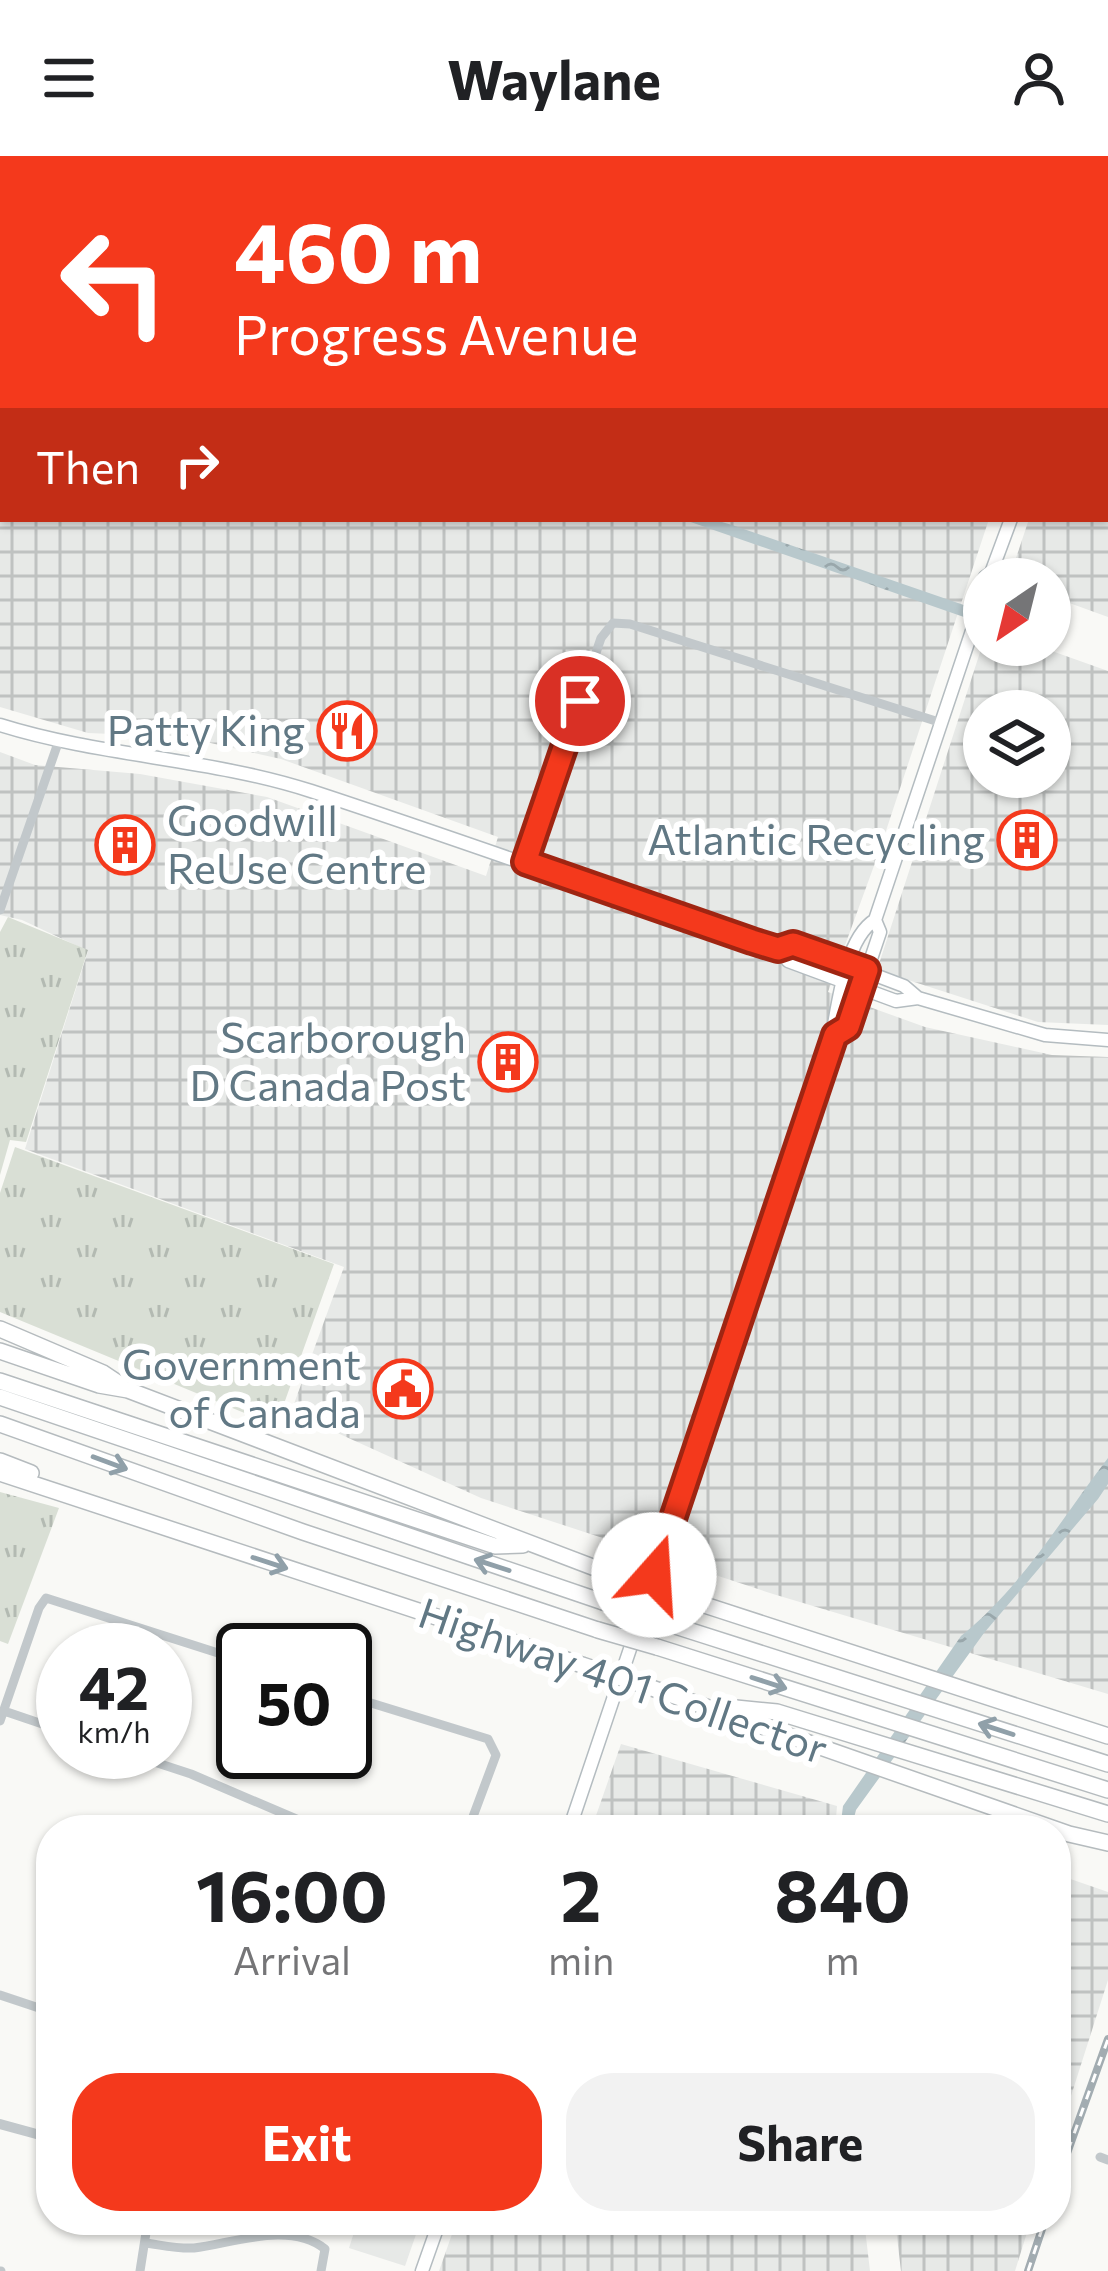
<!DOCTYPE html>
<style>
:root{--surface:#fff;--page:#f2f2f2;--text:#202124;--muted:#757577;--accent:#f4391c}
body{margin:0;font-family:Commissioner,sans-serif;background:var(--page);color:var(--text);height:100vh;display:flex;flex-direction:column;font-size:45px;white-space:nowrap}
*{box-sizing:border-box;margin:0}
p{font-size:39px;color:var(--muted)}
.icon{flex:none;width:66px;height:66px;fill:none;stroke:currentColor;stroke-width:2;stroke-linecap:round;stroke-linejoin:round}
.map{position:relative;flex:1;overflow:hidden}
.details{position:absolute;left:36px;top:1659px;width:1035px;height:420px;display:flex;flex-direction:column;background:var(--surface);border-radius:48px;box-shadow:0 3px 9px #0004}
.details>*{flex:none}
.banner{position:absolute;left:0px;top:0px;width:1110px;height:366px;box-shadow:0 3px 9px #0004;background:#f4391c;color:#fff;overflow:hidden}
.needle{width:78px;rotate:215deg}
.fabs{position:absolute;left:963px;top:402px;display:grid;gap:24px}
.fabs a{display:grid;place-items:center;width:108px;height:108px;border-radius:50%;background:var(--surface);box-shadow:0 3px 9px #0004;font-size:60px}
.speed{position:absolute;left:36px;top:1467px;display:flex;gap:24px;font-size:60px;font-weight:700;text-align:center}
.speed>*{display:grid;place-content:center;width:156px;height:156px;border-radius:50%;background:var(--surface);box-shadow:0 3px 9px #0004;line-height:1}
.speed small{font-size:30px;font-weight:400}
.speed .limit{border:6px solid #111;border-radius:18px;background:#fff;color:#111}
.pin{position:absolute;display:grid;place-items:center;width:102px;height:102px;color:#fff;margin:-51px;border:6px solid #fff;border-radius:50%;box-shadow:0 3px 12px #0007}
.me{position:absolute;width:132px;margin:-66px;rotate:19deg;stroke-linejoin:round;filter:drop-shadow(0 0 9px #0008)}
.turn{display:flex;align-items:center;gap:42px;height:252px;padding:0 36px;font-size:54px}
.turn .icon{width:156px;height:156px;stroke-width:2.5}
.turn b{display:block;font-size:84px;line-height:102px}
.then{display:flex;align-items:center;height:114px;padding:0 36px;background:#0003;gap:24px;font-size:45px}
.eta{display:flex;justify-content:space-evenly;align-items:center;height:204px;text-align:center}
.eta b{font-size:72px;font-weight:700;line-height:84px}
.action{display:flex;gap:24px;margin-top:auto;padding:24px 36px}
.action a{flex:1;height:138px;border-radius:48px;background:var(--accent);color:#fff;font-size:48px;font-weight:700;line-height:138px;text-align:center}
.action a+a{background:var(--page);color:var(--text)}
header{display:flex;justify-content:space-between;align-items:center;height:156px;padding:0 36px;background:var(--surface);font-size:54px;font-weight:700}
.map>svg:first-child{display:block}
.built{fill:#e7e9e7}
.industrial{fill:url(#industrial-grid);fill-rule:evenodd}
.grass{fill:url(#grass-tufts)}
.water{fill:url(#water-ripples)}
.lines{fill:none;stroke-linecap:round;stroke-linejoin:round}
.secondary-casing{stroke:#b4bcc0;stroke-width:15}
.motorway-casing{stroke:#b5bbbe;stroke-width:18}
.minor{stroke:#c2c8cb;stroke-width:9}
.tertiary{stroke:#c2c8cb;stroke-width:10}
.secondary{stroke:#fff;stroke-width:12}
.motorway{stroke:#fff;stroke-width:15}
.rail-casing{stroke:#a2acb1;stroke-width:8}
.rail{stroke:#fff;stroke-width:3;stroke-dasharray:9;stroke-linecap:butt}
.motorway-bridge-casing{stroke:#b5bbbe;stroke-width:18;stroke-linecap:butt}
.motorway-bridge{stroke:#fff;stroke-width:15}
.oneway{stroke:#90a0a9}
.route-casing{stroke:#9f2512;stroke-width:30}
.route{stroke:#f4391c;stroke-width:21}
.labels{text-anchor:middle;stroke-width:12;stroke-linejoin:round;paint-order:stroke}
.poi-label{font-size:42px;fill:#617884;stroke:#fff;text-anchor:end}
.street-label{font-size:42px;fill:#617884;stroke:#fff}
</style>
<header><svg class="icon" aria-label="menu" viewBox="0 0 24 24"><path d="M4 6h16M4 12h16M4 18h16"/></svg>Waylane<svg class="icon" aria-label="person" viewBox="0 0 24 24"><circle cx="12" cy="8" r="4"/><path d="M4 21q1-7 8-7t8 7"/></svg></header>
<div class="map">
<svg width="1108" height="2115" viewBox="0 0 1108 2115">
<defs>
<pattern id="industrial-grid" width="8" height="8" patternUnits="userSpaceOnUse" patternTransform="scale(3)"><rect width="8" height="8" fill="#e7e9e7"/><path d="M0 4h8M4 0v8" fill="none" stroke="#bfc2c1"/></pattern>
<pattern id="grass-tufts" width="24" height="20" patternUnits="userSpaceOnUse" patternTransform="scale(3)"><rect width="24" height="20" fill="#d9dfd5"/><path d="M3 7l-1-3M5 7V3M7 7l1-3M15 17l-1-3M17 17v-4M19 17l1-3" fill="none" stroke="#b3bab2"/></pattern>
<pattern id="water-ripples" width="26" height="14" patternUnits="userSpaceOnUse" patternTransform="scale(3)"><rect width="26" height="14" fill="#b8c8cc"/><path d="M2 4q2-2 4 0t4 0M15 11q2-2 4 0t4 0" fill="none" stroke="#99a7ab"/></pattern>
</defs>
<rect width="100%" height="100%" fill="#f9f9f6"/>
<path class="built" d="M358 2064H421L405 2110 349 2092Z"/>
<path class="industrial" d="M0 0 874 3H3V363H989L879 696 828 836 925 871 1052 899 1108 901V1538L773 1438 481 1342 291 1256 344 1111 25 993 88 795 22 764 0 759V596L35 609 140 618 267 641 486 720 498 681 281 603 184 581 88 577 0 551Z
M1108 243V461L1050 440V423H1009L1029 363H1107Z
M984 484V489H1035L1108 515V869L1038 866 877 814ZM984 555H1050V621H984Z
M621 1588 837 1650 835 1674H591Z
M1056 1718 1108 1736V1824L1056 1987Z
M457 2064H864L870 2115H439Z
M895 2064H1031L1015 2115H901Z"/>
<path class="grass" d="M8 761 88 794 26 986 10 984 0 1019V776Z
M15 991 334 1108 276 1270 0 1156V1037Z
M0 1336 59 1352 8 1488 0 1485Z"/>
<path class="water" d="M682 363H712L732 369 984 456V468Z
M1108 1302V1328L1098 1343 984 1477 856 1654 851 1674H840L843 1650 961 1480C1022 1431 1061 1363 1108 1302Z"/>
<g class="lines">
<defs>
<path id="secondary" d="M938 0 947 3
M1107 44 1108 45
M1107 65H1108
M1107 85 1108 83
M1107 123 1108 122
M0 569C102 601 209 602 311 635 467 686 621 743 778 793L788 805 896 845 918 842 1045 879 1108 884
M778 793 793 788 904 830 918 842
M835 879 848 871 880 776 875 764 981 448 977 442 985 421 991 417 1011 363
M569 1674 825 914C836 877 839 786 875 764
M422 2115 440 2064"/>
<path id="motorway" d="M0 1173 103 1217 121 1229
M0 1195 99 1229 128 1234 611 1418
M0 1225 495 1390 523 1389
M0 1241 603 1446
M0 1268 303 1376 598 1474
M0 1305 31 1317
M0 1317 582 1509
M680 1441 1108 1580
M669 1468 1108 1608
M657 1491 1108 1634
M646 1530 1069 1678 1108 1687
M726 1551 777 1556 1108 1658"/>
</defs>
<use href="#secondary" class="secondary-casing"/>
<use href="#motorway" class="motorway-casing"/>
<path class="minor" d="M3 0 12 3
M525 706 601 482 613 467 630 468 942 567
M0 754 58 587
M345 1539 488 1583 496 1599 468 1674
M4 1555 63 1575
M0 1565 39 1452 46 1442 243 1505
M124 1596 191 1618 322 1674
M0 1839 51 1856
M1100 2001 1108 2004
M146 2087C161 2089 178 2093 194 2092 234 2087 290 2065 325 2093L321 2115
M0 2115H1
M140 2115 148 2064"/>
<path class="tertiary" d="M0 1968 51 1982"/>
<use href="#secondary" class="secondary"/>
<use href="#motorway" class="motorway"/>
<defs>
<path id="rail" d="M1056 2028 1108 1883
M1028 2115 1045 2064"/>
</defs>
<use href="#rail" class="rail-casing"/>
<use href="#rail" class="rail"/>
<defs>
<path id="motorway-bridge" d="M611 1418 680 1441
M603 1446 669 1468
M598 1474 657 1491
M582 1509 646 1530"/>
</defs>
<use href="#motorway-bridge" class="motorway-bridge-casing"/>
<use href="#motorway-bridge" class="motorway-bridge"/>
</g>
<defs><path id="oneway-shaft" d="M-6 0H5M1.5-3L5.5 0L1.5 3" fill="none" stroke-width="1.6" stroke-linecap="round" stroke-linejoin="round" transform="scale(3)"/></defs>
<g class="oneway">
<use href="#oneway-shaft" transform="translate(110 1307) rotate(20)"/>
<use href="#oneway-shaft" transform="translate(270 1407) rotate(18)"/>
<use href="#oneway-shaft" transform="translate(492 1409) rotate(-162)"/>
<use href="#oneway-shaft" transform="translate(769 1527) rotate(18)"/>
<use href="#oneway-shaft" transform="translate(996 1573) rotate(-162)"/>
</g>
<g class="lines">
<defs>
<path id="route" d="M580 545 525 706 752 785 778 793 793 788 867 814 848 871 835 879 654 1419"/>
</defs>
<use href="#route" class="route-casing"/>
<use href="#route" class="route"/>
</g>
<defs>
<symbol id="restaurant-ring" viewBox="-11 -11 22 22"><circle r="9.5" fill="#fff" stroke="#f4391c" stroke-width="1.5"/><path d="M-5-6h1v4h1v-4h1v4h1v-4h1v5L-1.5 .5V6h-2V.5L-5-1ZM5-6V6H3V1.5H1.5Q1.5-4 5-6Z" fill="#f4391c"/></symbol>
<symbol id="building-ring" viewBox="-11 -11 22 22"><circle r="9.5" fill="#fff" stroke="#f4391c" stroke-width="1.5"/><path d="M-4-6H4V6H1V3H-1V6H-4ZM-2.5-4.3h1.7v1.8h-1.7ZM.8-4.3h1.7v1.8H.8ZM-2.5-1h1.7V.8h-1.7ZM.8-1h1.7V.8H.8Z" fill="#f4391c"/></symbol>
<symbol id="civic-ring" viewBox="-11 -11 22 22"><circle r="9.5" fill="#fff" stroke="#f4391c" stroke-width="1.5"/><path d="M-.6-6.5H3V-4.5H.6V-3L4-1V1h2V6H-6V1h2V-1L-.6-3ZM-1.2 2.5V6h2.4V2.5Z" fill="#f4391c"/></symbol>
</defs>
<g fill-rule="evenodd">
<use href="#restaurant-ring" x="314" y="542" width="66" height="66"/>
<use href="#building-ring" x="994" y="651" width="66" height="66"/>
<use href="#building-ring" x="92" y="656" width="66" height="66"/>
<use href="#building-ring" x="475" y="873" width="66" height="66"/>
<use href="#civic-ring" x="370" y="1200" width="66" height="66"/>
</g>
<g class="labels">
<g class="poi-label">
<text x="305" y="590">Patty King</text>
<text x="167" y="680" text-anchor="start">Goodwill<tspan x="167" dy="48">ReUse Centre</tspan></text>
<text x="985" y="699">Atlantic Recycling</text>
<text x="466" y="897">Scarborough<tspan x="466" dy="48">D Canada Post</tspan></text>
<text x="361" y="1224">Government<tspan x="361" dy="48">of Canada</tspan></text>
</g>
<g class="street-label">
<text transform="translate(623 1525) rotate(19)" y="15">Highway 401 Collector</text>
</g>
</g>
</svg>
<div class="fabs">
<a><svg class="needle" viewBox="-14 -14 28 28"><path d="M0-13l5 13h-10z" fill="#e53935"/><path d="M0 13l5-13h-10z" fill="#757577"/></svg></a>
<a><svg class="icon" aria-label="layers" viewBox="0 0 24 24"><path d="M12 4l9 5-9 5-9-5zM3 14l9 5 9-5"/></svg></a>
</div>
<div class="speed"><div>42<small>km/h</small></div><div class="limit">50</div></div>
<div class="pin" style="left:580px;top:545px;background:#d93025"><svg class="icon" aria-label="arrive" viewBox="0 0 24 24"><path d="M6 21V4h12l-3 4 3 4H6"/></svg></div>
<svg class="me" style="left:654px;top:1419px" viewBox="-20 -20 40 40"><circle r="19" fill="#fff"/><path d="M0-13L10 11 0 6-10 11z" fill="#f4391c"/></svg>
<div class="banner">
<div class="turn"><svg class="icon" aria-label="left" viewBox="0 0 24 24"><path d="M17 20v-9H6M10 6l-5 5 5 5"/></svg><div><b>460 m</b>Progress Avenue</div></div>
<div class="then">Then<svg class="icon" aria-label="right" viewBox="0 0 24 24"><path d="M7 20v-9h11M14 6l5 5-5 5"/></svg></div>
</div>
<section class="details">
<div class="eta">
<div><b>16:00</b><p>Arrival</p></div>
<div><b>2</b><p>min</p></div>
<div><b>840</b><p>m</p></div>
</div>
<div class="action"><a>Exit</a><a>Share</a></div>
</section>
</div>
